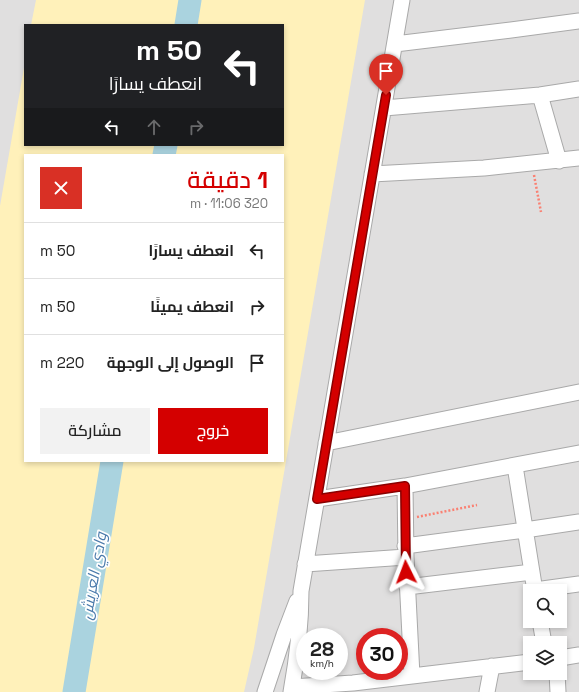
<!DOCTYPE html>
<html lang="ar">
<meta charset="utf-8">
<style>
:root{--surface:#fff;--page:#f2f2f2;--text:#222;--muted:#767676;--line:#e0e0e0;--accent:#d40000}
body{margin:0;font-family:"Space Grotesk",Cairo,sans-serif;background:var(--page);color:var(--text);direction:rtl;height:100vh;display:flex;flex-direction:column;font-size:15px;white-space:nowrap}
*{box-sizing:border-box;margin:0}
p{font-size:13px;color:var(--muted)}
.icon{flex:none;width:22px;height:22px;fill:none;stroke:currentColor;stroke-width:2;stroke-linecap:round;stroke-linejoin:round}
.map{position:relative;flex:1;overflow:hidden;direction:ltr}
.sheet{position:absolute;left:24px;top:154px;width:260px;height:308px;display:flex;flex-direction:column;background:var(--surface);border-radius:0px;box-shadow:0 2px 6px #0003;direction:rtl}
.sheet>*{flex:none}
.hud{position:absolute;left:24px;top:24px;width:260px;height:122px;border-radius:0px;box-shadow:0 2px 6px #0003;direction:rtl;background:#202124;color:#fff;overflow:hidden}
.fabs{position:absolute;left:523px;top:584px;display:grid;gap:8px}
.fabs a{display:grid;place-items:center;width:44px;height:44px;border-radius:0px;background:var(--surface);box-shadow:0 2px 6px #0003;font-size:20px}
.speed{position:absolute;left:296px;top:628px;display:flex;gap:8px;font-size:20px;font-weight:700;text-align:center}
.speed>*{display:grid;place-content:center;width:52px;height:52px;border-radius:50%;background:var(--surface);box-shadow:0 2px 6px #0003;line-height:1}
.speed small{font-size:10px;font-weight:400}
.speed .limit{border:6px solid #d22;background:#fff;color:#111}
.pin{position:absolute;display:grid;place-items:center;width:34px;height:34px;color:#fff;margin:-41px -17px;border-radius:50% 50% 50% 0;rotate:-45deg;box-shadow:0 0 4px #0007}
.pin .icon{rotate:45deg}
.me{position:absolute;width:44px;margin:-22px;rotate:357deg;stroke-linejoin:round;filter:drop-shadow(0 0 3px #0008)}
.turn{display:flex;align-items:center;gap:14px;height:84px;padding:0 16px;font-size:18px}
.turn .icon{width:52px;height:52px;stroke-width:2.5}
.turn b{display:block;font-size:28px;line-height:34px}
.lanes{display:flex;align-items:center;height:38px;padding:0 16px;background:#0003;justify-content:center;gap:20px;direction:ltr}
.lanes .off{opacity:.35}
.round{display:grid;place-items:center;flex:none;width:42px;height:42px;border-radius:0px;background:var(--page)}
.overview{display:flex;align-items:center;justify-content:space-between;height:68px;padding:0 16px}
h1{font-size:24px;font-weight:600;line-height:30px;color:var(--accent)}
.cta{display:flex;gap:8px;margin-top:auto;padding:8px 16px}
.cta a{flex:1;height:46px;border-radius:0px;background:var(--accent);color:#fff;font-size:16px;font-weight:600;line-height:46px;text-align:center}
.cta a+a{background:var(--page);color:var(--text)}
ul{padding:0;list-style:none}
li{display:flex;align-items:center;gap:12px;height:56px;padding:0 16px;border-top:1px solid var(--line)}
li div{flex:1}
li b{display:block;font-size:15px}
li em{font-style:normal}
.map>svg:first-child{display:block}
.residential{fill:#e0dfdf;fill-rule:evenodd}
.sand{fill:#fff1ba;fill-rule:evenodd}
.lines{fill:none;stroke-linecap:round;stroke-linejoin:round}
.river{stroke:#aad3df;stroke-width:23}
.minor-casing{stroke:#a9a9a9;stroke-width:17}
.path{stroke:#fa8072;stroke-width:2.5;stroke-dasharray:2 2;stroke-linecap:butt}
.minor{stroke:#fff;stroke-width:15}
.route-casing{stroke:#8a0000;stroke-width:10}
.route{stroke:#d40000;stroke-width:7}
.labels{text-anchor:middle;stroke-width:3.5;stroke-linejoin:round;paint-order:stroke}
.water-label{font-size:16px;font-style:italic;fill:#4a7aab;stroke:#fff}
</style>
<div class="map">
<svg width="579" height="692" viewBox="0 0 579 692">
<rect width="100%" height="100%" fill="#f2efe9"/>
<path class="residential" d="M0 0H579V692H0ZM25 25H283V145H25ZM25 155H283V461H25ZM530 591H560V621H530ZM305 637H339V671H305ZM365 637H399V671H365ZM530 643H560V673H530Z"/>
<path class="sand" d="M36 0H365L254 648 244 692H0V206L25 62V145H283V25H31ZM25 155H283V461H25Z"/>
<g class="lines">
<path class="river" d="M186 25 190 0
M164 155 166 145
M74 692 112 461"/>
<defs>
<path id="minor" d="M395 44 511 30 579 21
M540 95 559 161
M384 108 540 95 579 89
M372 174 484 168 579 158
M326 443 579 392
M515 466 535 591
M405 486 406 557 412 676
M317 499 405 486 579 453
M405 546 525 530 579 522
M305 564 406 557
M407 587 532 572
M535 590 579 584
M540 621 544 643
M560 658 579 655
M557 673 558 692
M292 687 353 683 530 662
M265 692 284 635 297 601
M291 692C297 659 301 625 301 591L402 0
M487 692 492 666"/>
</defs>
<use href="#minor" class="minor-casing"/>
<path class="path" d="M534 175 541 212
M417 517 477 505"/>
<use href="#minor" class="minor"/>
</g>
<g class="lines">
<defs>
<path id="route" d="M386 95 317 499 405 486 406 572"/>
</defs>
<use href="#route" class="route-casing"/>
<use href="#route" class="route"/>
</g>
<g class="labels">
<g class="water-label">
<text transform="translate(93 576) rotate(-80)" y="6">وادي العريش</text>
</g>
</g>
</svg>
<div class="fabs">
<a><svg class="icon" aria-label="search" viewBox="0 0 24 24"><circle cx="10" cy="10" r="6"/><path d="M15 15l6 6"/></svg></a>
<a><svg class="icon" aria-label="layers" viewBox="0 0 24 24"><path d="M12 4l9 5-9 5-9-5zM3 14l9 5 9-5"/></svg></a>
</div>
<div class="speed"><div>28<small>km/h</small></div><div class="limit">30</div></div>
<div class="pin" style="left:386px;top:95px;background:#d93025"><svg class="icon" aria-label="arrive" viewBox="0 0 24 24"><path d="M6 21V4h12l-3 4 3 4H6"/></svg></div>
<svg class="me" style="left:406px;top:572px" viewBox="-20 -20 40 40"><path d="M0-17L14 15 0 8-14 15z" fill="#d40000" stroke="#fff" stroke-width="4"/></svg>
<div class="hud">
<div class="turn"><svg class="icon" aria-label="left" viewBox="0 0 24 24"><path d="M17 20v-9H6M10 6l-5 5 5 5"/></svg><div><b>50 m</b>انعطف يسارًا</div></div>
<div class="lanes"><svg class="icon" aria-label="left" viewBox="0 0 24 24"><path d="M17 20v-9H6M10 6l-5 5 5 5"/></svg><svg class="icon off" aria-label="ahead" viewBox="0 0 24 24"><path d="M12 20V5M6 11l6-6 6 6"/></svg><svg class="icon off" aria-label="right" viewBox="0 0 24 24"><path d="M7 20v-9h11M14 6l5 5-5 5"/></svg></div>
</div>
<section class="sheet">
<div class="overview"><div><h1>1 دقيقة</h1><p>320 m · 11:06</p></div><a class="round" style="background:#d93025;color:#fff"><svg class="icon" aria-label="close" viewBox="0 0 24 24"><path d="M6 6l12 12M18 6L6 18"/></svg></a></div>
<ul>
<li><svg class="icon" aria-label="left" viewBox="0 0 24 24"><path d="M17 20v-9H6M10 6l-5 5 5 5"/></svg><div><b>انعطف يسارًا</b></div><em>50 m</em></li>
<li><svg class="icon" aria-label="right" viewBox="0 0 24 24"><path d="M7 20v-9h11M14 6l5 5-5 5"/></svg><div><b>انعطف يمينًا</b></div><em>50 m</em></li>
<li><svg class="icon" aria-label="arrive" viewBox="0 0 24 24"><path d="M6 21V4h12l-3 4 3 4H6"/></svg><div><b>الوصول إلى الوجهة</b></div><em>220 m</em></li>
</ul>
<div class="cta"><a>خروج</a><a>مشاركة</a></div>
</section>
</div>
